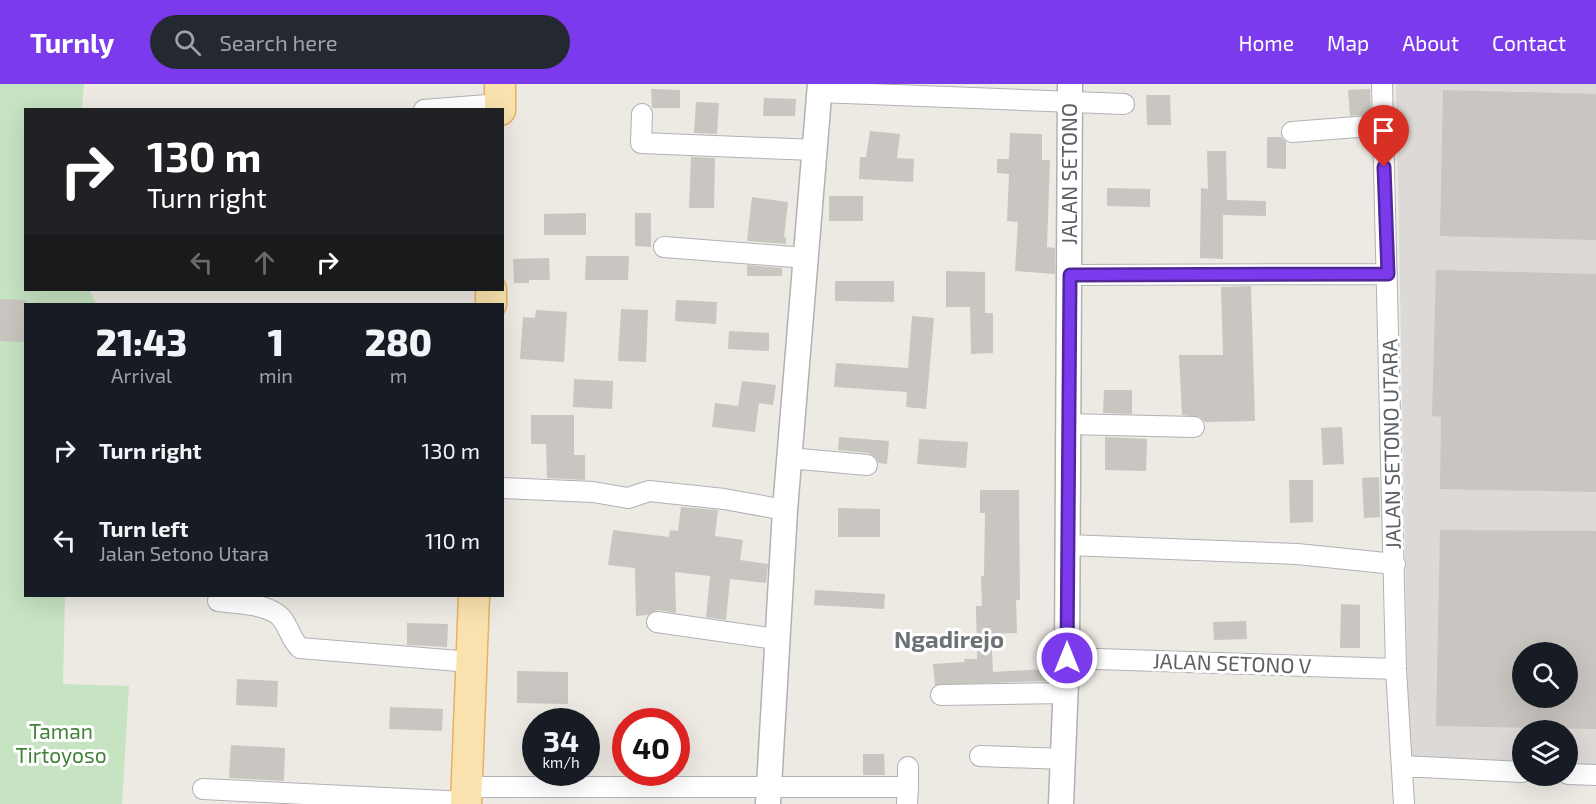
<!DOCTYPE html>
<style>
:root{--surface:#171b24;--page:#242831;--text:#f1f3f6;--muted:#9ea1a6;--accent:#7c3aed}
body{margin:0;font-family:"Exo 2",sans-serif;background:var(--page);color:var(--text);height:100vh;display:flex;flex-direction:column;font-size:22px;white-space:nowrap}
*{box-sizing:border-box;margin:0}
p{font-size:20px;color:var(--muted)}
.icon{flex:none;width:33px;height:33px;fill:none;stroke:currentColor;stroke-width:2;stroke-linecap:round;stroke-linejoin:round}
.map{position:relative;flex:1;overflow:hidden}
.side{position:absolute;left:24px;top:219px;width:480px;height:294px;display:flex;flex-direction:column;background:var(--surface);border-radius:0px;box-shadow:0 6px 24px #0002}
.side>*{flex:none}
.top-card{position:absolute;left:24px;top:24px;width:480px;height:183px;border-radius:0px;box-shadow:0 6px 24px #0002;background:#202124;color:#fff;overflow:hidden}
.buttons{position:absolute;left:1512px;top:558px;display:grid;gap:12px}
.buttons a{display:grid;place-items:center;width:66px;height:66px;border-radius:50%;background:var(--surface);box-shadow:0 6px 24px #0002;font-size:30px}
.speed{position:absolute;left:522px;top:624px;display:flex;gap:12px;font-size:30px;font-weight:700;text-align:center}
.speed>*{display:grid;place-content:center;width:78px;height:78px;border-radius:50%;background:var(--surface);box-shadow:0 6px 24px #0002;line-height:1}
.speed small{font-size:15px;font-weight:400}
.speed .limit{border:9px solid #d22;background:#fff;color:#111}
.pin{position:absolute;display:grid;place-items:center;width:51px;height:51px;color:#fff;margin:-62px -26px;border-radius:50% 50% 50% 0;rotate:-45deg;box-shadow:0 0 6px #0007}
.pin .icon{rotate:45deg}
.me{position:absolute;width:66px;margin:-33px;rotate:0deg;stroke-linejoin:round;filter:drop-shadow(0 0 4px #0008)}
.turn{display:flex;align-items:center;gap:21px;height:126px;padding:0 24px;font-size:27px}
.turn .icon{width:78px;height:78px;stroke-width:2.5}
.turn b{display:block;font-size:42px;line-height:51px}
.lanes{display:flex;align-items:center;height:57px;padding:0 24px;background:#0003;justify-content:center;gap:30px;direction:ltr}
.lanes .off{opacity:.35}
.eta{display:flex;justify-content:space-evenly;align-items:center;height:102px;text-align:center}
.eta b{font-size:36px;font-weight:800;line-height:42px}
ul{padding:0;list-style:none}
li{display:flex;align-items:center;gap:18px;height:90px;padding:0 24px}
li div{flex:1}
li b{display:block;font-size:22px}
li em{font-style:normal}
header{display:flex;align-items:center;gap:36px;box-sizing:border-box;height:84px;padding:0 30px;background:var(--accent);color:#fff}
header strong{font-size:28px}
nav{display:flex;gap:33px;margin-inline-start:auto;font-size:21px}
.search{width:420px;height:54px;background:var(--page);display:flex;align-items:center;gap:15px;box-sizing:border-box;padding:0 21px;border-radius:33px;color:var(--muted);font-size:22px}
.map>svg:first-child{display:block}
.industrial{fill:#dcd9d6;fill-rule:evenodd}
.green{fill:#c6e3c2}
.building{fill:#c9c5c0;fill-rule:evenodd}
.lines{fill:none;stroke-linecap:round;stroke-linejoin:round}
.minor-casing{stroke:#afb2b5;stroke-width:22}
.tertiary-casing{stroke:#afb2b5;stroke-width:27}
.primary-casing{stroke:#e7b063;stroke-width:33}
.minor{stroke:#fff;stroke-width:20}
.tertiary{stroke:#fff;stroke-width:24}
.primary{stroke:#f9e2ad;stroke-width:30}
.route-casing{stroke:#51269a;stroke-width:15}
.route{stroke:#7c3aed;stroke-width:10}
.labels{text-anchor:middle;stroke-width:6;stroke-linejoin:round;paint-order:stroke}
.street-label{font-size:21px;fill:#5c6063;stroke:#fff}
.park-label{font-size:21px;fill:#42823b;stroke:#fff}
.quarter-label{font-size:24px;font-weight:bold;fill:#6d7275;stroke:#fff}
</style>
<header>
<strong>Turnly</strong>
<div class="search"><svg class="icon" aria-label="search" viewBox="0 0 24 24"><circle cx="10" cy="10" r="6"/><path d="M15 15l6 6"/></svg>Search here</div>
<nav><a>Home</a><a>Map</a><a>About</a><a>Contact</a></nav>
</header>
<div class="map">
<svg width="1596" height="720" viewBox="0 0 1596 720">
<rect width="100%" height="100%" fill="#edeae4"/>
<path class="industrial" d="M1396 0H1596V682L1568 681V646H1522V679L1409 672ZM1522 568H1568V614H1522Z"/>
<path class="green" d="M0 0H84L82 25 26 26V206H90L96 220H26V512H65L63 600 129 602 122 720H0Z"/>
<path class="building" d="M651 5 680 6V24H652Z
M1370 5 1371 30 1350 32 1348 6Z
M1443 6 1596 10V156L1440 152Z
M1146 11H1170L1171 41H1147Z
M764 14 796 15 795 32H763Z
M696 18 719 19 717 50 694 49Z
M870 47 900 50 897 74 914 75 913 98 859 95 860 73H866Z
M1010 49 1042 50V76H1050L1047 163 1055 164V190L1015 187 1018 138 1007 137 1009 90 997 89V75H1009Z
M1267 53H1281L1286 58V85L1267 84Z
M1207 67H1226L1227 116 1266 117V132L1223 131V175L1200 174 1201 104 1208 105Z
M691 73 715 74 714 124H689Z
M1107 104 1150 105V123L1107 122Z
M829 112H863V137H829Z
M752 113 788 118 784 153H786V160L747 157Z
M586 129V151H544V130Z
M635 129H651V163L635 162Z
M586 172H629L628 196H585Z
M549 174 550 196H529V199H514L513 175Z
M747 181 782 184V192H747Z
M1436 186 1596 190V408L1440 405 1441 333 1432 332Z
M946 187 985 188V229H993V269L971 270 970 223H946Z
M835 197H894V218L835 217Z
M1251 202 1255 337 1205 338 1200 333 1182 331 1179 271H1223L1221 203Z
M0 215 26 216V258L0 257Z
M676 216 717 218 716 240 675 237Z
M621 225 648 226 646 278 618 277Z
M536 226 567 228 564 278 520 275 523 233 535 234Z
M912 232 934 234 926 325 906 323 907 308 834 303 836 279 908 284Z
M729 247 769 249V267L728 265Z
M574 295 613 297 612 325 573 323Z
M742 297 776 301 773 321 759 319 755 348 712 343 715 319 738 322Z
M1104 306H1132V330L1103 329Z
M531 331H574V371H585V396L547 394 546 360H531Z
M1342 343 1344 380 1323 381 1321 344Z
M839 353 889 357 887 380 879 379 874 372 869 369 838 366Z
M1105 353 1147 355 1146 387 1105 386Z
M919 355 968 358 966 384 917 380Z
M1379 393 1380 433 1364 434 1362 394Z
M1289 396H1313V438L1290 439Z
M980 406H1019L1020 516H1016L1017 549 991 550 993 588 1046 585 1047 597 935 601 933 580 965 578 964 575H977L976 522H982L981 492H984L985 429H980Z
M681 423 718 426 715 452 743 456 740 476 768 480 766 499 730 495 726 536 706 533 710 492 675 488 676 529 658 526 647 531 636 532 635 484 608 481 613 446 669 453 670 446 678 447Z
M838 424 880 425V453H838Z
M1440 446 1596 447V645L1436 642ZM1522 568H1568V614H1522Z
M815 506 885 510 884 525 814 521Z
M1341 520 1360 521V564H1340Z
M1246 537 1247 555 1214 556 1213 538Z
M407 539 448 540 447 563 407 561Z
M517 587 568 588V620L517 619Z
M237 595 278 597 277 623 236 621Z
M390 623 443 625 442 647 389 645Z
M231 661 285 664 284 697 229 694Z
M863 670H884L885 691H863Z"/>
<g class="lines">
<defs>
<path id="minor" d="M1382 0 1396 585 1404 720
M819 8 1124 20
M424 26 500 20
M642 30 641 59 815 66
M1292 48 1383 41
M664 163 806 174
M1070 191 1387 190
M1068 340 1194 343
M789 374 867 381
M502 404 593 408 628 414 649 407 724 415 785 426
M1068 461 1297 470 1395 480
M218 517C236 520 272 519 283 536 290 546 291 556 300 564L471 578
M657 538 776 555
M1067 574 1396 585
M941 611 1066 609
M980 672 1063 675
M1402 682 1522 688
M1568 690 1596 691
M466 703H908L907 720
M908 703V683
M203 705 466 718"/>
<path id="tertiary" d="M768 720 785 426 820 0
M1061 720 1067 574 1070 0"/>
<path id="primary" d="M500 26V0
M491 220V206
M466 720 474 512"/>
</defs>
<use href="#minor" class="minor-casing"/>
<use href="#tertiary" class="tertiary-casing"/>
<use href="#primary" class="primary-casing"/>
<use href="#minor" class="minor"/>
<use href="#tertiary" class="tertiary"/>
<use href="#primary" class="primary"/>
</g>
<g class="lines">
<defs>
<path id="route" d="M1067 574 1070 191 1388 190 1384 83"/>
</defs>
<use href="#route" class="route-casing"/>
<use href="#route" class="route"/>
</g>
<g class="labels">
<g class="street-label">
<text transform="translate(1070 90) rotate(-90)" y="7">JALAN SETONO</text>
<text transform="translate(1392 360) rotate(-91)" y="7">JALAN SETONO UTARA</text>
<text transform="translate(1232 580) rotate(2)" y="7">JALAN SETONO V</text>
</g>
<g class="park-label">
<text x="61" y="655">Taman<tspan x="61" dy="24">Tirtoyoso</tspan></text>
</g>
<g class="quarter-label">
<text x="949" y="564">Ngadirejo</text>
</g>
</g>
</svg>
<div class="buttons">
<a><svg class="icon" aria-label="search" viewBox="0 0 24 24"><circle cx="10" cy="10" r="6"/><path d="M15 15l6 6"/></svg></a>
<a><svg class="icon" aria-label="layers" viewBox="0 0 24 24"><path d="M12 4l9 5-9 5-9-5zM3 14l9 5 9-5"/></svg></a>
</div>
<div class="speed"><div>34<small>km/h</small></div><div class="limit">40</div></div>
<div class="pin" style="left:1384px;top:83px;background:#d93025"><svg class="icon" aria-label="arrive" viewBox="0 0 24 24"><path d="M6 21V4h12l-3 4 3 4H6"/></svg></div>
<svg class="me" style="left:1067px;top:574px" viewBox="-20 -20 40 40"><circle r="17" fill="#7c3aed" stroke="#fff" stroke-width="3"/><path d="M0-11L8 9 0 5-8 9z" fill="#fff"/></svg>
<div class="top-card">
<div class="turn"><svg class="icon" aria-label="right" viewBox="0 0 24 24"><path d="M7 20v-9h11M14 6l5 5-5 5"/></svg><div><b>130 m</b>Turn right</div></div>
<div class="lanes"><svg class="icon off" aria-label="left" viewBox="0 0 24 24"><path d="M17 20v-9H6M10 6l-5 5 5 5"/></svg><svg class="icon off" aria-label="ahead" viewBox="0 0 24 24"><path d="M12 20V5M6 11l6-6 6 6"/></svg><svg class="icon" aria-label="right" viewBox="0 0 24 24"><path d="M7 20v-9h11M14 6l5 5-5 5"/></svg></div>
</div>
<section class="side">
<div class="eta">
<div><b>21:43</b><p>Arrival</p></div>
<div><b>1</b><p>min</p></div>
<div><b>280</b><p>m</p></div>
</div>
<ul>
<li><svg class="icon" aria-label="right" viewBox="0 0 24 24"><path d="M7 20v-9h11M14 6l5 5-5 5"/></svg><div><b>Turn right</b></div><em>130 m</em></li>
<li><svg class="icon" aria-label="left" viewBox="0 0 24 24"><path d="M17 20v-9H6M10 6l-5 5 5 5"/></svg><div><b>Turn left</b><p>Jalan Setono Utara</p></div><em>110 m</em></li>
</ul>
</section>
</div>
